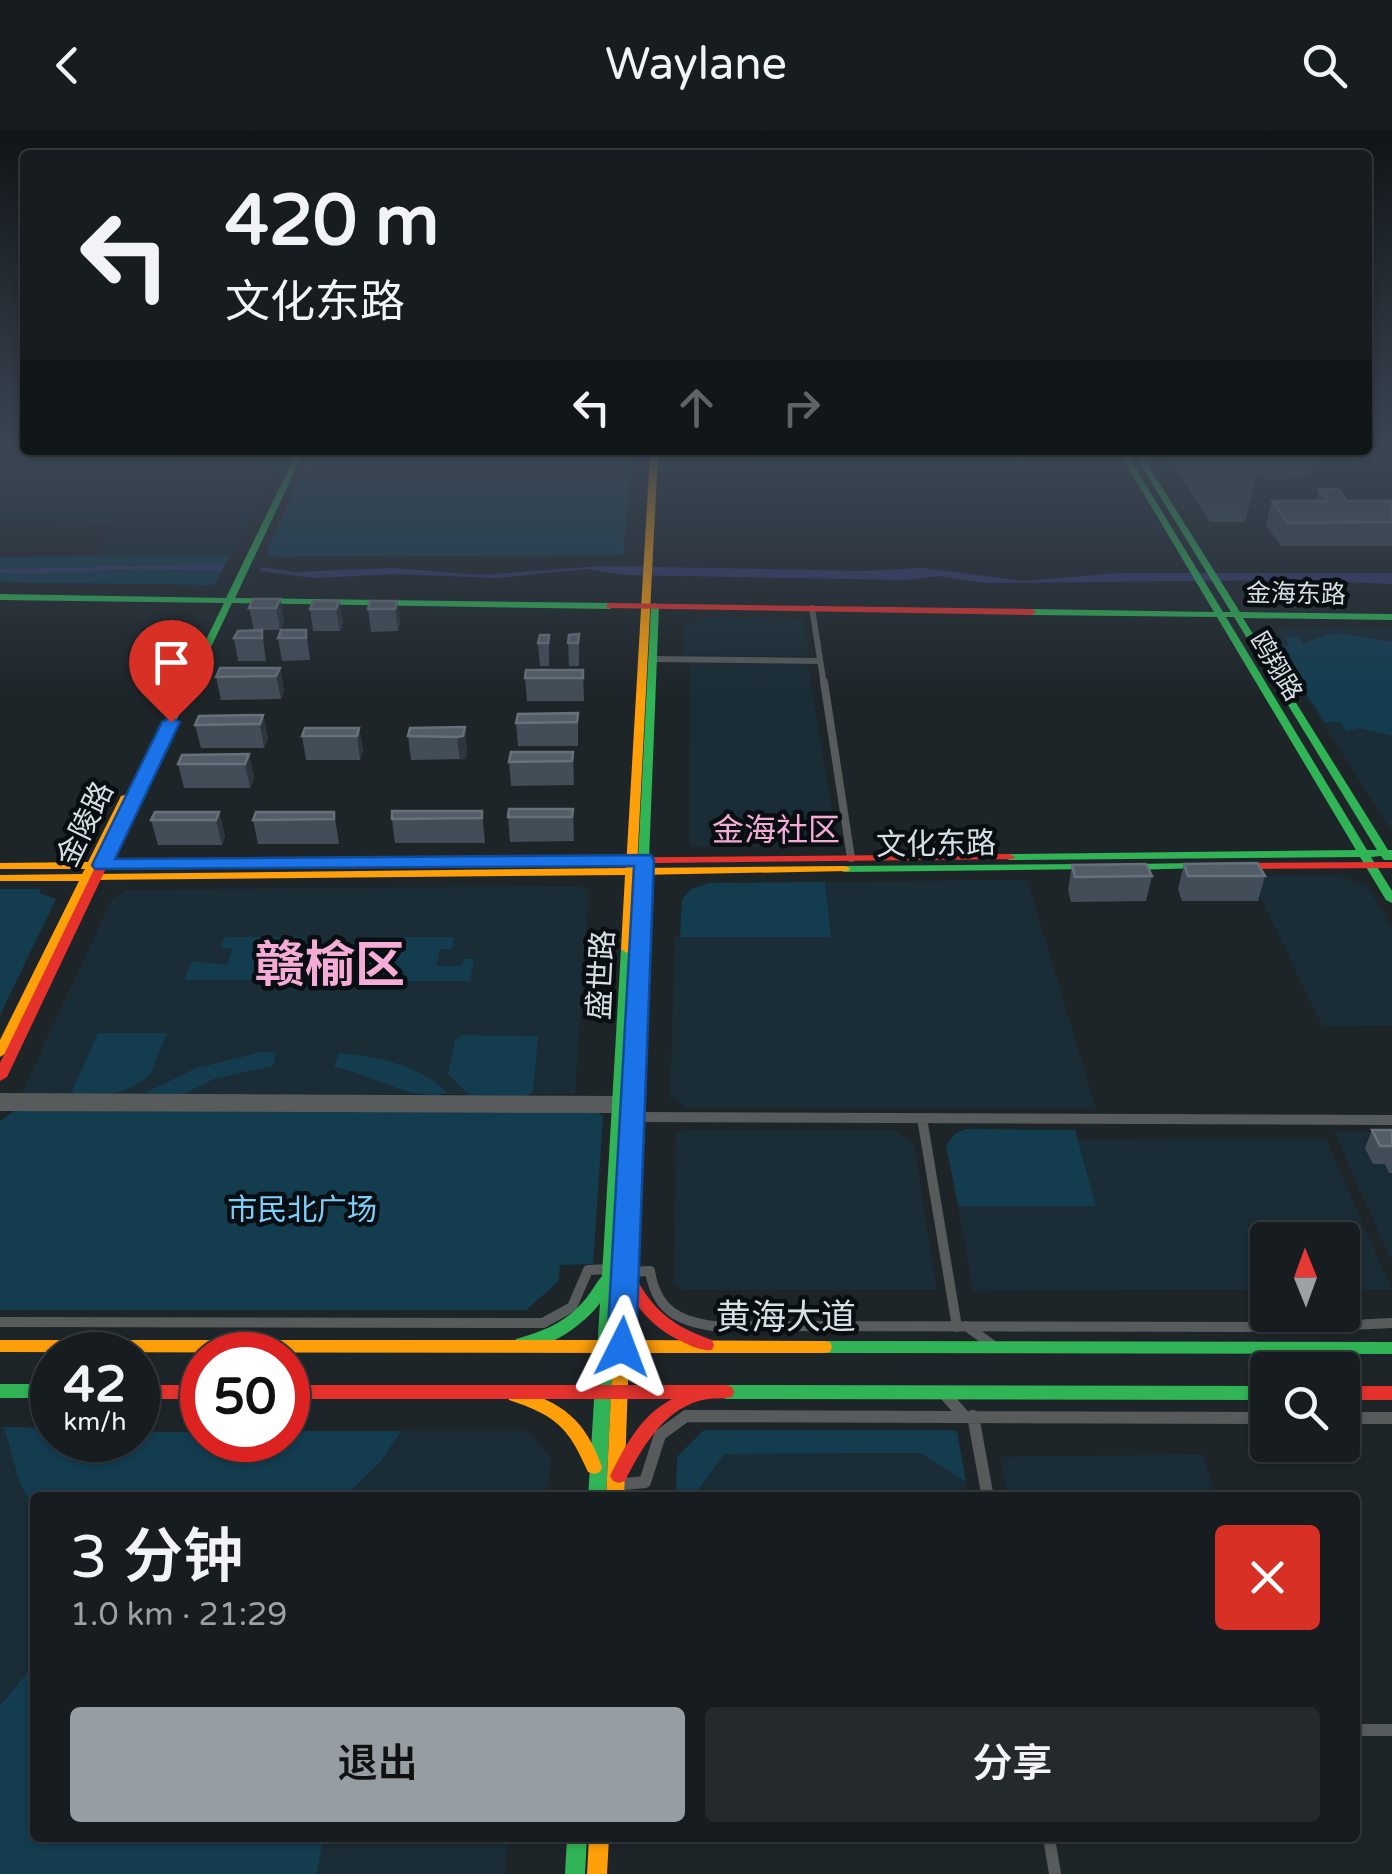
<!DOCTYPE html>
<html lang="zh">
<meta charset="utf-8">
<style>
:root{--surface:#161c1f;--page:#23292c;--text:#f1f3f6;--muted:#9ea1a4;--line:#353a3d;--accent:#969ea3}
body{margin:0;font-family:"Varela Round","Noto Sans SC",sans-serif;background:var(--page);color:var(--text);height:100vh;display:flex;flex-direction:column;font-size:38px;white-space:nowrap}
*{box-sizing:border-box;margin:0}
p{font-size:32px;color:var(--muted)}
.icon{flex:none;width:55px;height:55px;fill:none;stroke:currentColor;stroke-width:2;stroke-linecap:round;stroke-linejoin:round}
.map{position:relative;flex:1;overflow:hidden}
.drawer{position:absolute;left:30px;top:1362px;width:1330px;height:350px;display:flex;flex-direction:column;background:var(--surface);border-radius:10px;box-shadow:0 2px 8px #0004,0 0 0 2px var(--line)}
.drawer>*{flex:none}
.top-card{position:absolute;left:20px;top:20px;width:1352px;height:305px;border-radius:10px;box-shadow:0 2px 8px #0004,0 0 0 2px var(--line);background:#161c1f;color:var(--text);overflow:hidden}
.needle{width:65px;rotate:359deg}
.buttons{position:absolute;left:1250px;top:1092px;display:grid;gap:20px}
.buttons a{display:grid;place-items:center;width:110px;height:110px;border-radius:10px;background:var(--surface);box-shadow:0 2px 8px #0004,0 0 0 2px var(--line);font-size:50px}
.speed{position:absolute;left:30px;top:1202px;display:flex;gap:20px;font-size:50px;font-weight:700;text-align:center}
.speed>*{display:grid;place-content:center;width:130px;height:130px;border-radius:50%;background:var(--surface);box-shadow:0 2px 8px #0004,0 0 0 2px var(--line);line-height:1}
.speed small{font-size:25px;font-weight:400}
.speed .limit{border:15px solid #d22;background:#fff;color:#111}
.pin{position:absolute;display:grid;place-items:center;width:85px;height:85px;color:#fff;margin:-102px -42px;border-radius:50% 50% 50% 0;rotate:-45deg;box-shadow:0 0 10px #0007}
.pin .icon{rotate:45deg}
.me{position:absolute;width:110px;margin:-55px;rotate:3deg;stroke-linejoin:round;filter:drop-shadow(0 0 8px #0008)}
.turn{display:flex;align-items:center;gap:35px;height:210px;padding:0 40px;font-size:45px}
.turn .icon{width:130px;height:130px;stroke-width:2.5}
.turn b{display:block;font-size:70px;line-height:85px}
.lanes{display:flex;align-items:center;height:95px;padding:0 40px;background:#0003;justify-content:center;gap:50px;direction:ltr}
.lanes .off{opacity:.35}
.round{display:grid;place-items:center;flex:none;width:105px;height:105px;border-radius:10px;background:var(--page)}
.summary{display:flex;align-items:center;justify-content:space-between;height:170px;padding:0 40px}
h1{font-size:60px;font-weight:600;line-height:75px}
.primary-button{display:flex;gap:20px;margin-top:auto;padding:20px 40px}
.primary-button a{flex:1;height:115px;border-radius:10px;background:var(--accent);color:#111;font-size:40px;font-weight:600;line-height:115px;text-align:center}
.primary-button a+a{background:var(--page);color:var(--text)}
header{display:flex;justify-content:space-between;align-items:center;height:130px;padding:0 40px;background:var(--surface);font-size:45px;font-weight:600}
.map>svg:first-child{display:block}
.built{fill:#1a2c35}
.green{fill:#133c4f}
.water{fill:#34396c}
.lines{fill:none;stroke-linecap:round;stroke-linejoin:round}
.street-far3{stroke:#575b5c;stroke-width:6}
.street-far2{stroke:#575b5c;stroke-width:8}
.street-far1{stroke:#575b5c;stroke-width:10}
.street{stroke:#575b5c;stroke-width:12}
.fast{fill:#30b455;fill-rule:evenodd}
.slow{fill:#ff9f0a;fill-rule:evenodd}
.jam{fill:#e5322d;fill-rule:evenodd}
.wall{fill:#424d58}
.shaded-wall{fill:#2d363f}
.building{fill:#525d67;stroke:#67717a;stroke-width:2.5}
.route{fill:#1a73e8;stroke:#114b97;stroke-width:2.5}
.labels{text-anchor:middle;stroke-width:9;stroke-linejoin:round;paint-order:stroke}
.far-street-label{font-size:25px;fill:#d7dfe4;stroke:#080e11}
.street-label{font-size:30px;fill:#d7dfe4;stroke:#080e11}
.park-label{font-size:30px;fill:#7dcffa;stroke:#080e11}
.neighbourhood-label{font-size:32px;fill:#f4abd5;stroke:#080e11}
.near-street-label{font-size:35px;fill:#d7dfe4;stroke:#080e11}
.town-label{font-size:50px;font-weight:bold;fill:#f4abd5;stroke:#080e11}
</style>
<header><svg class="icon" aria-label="back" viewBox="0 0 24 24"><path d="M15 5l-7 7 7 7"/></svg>Waylane<svg class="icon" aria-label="search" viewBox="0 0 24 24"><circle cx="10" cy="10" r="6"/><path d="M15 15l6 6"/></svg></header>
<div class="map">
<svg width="1392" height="1744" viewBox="0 0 1392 1744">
<rect width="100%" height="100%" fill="#1e2529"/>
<path class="built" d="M0 324H172L163 338 274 340 230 426H95L120 393 0 390Z
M704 487 804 489 809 526 684 525 683 499Z
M1286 497 1392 499V702L1267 506Z
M690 533 808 534 838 715 689 717Z
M1250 746H1341L1367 756 1392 798V896L1323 897Z
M1027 750 1096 978H684L676 968H670L675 807H830L825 752Z
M577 756 589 759 575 964H21L112 769 126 760Z
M685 1000H894L914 1013 937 1160H682L674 1153 676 1004Z
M1334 1002H1392V1132L1354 1047Z
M1326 1009 1392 1160H1343L1342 1110H1268L1267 1160 973 1161 958 1076H1095L1078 1010Z
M0 1297H4L20 1354 35 1377V1533L0 1576Z
M401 1301H528L551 1327 547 1367 345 1368 381 1331Z
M920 1323 966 1352 968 1367 693 1368 725 1324Z
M1203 1324 1216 1367H1008L1000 1327Z
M323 1708H508L505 1744H317Z"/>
<path class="green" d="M310 324H632L623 425 277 427 266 423Z
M230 426 214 455 0 452V427Z
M1335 503 1392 512V606L1360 598 1346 601 1340 592H1325L1277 517 1290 516 1284 507H1299L1303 513Z
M825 752 831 807H680L682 769 691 759 709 753Z
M0 759H41L39 763 56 769 0 885Z
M225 807H301L305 809 295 838 278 841 275 850H184L192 831 227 835 232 819 220 818Z
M375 807H454L452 819H440L436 836H462L464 829H474L470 851H380L382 842H366Z
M98 903H167L150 945C123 966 108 965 75 965L72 961Z
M463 905 538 906 533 962 526 966 469 965 448 944 455 910Z
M261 922H276L273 936 214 949 181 965 145 963 194 939Z
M339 923C375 926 424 936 447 963 410 972 376 945 337 938L334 936Z
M16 980 597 981 603 987 593 1134 560 1135 558 1152 526 1180H0V991Z
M966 999 1075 1000 1096 1076H958L946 1015 956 1003Z
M4 1297 52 1298V1310H138V1302H202V1310H288V1301H401L381 1331 345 1367 35 1368V1377L20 1354Z
M704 1300H950L957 1301 966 1352 920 1323 725 1324 693 1367H676L677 1327Z
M35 1533V1708H323L317 1744H0V1576Z"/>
<path class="water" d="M224 434 221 440C194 441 168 439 142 439 94 440 48 445 0 443V439Z
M602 436 864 441 922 438 1023 451 1120 443H1392V454L1303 450 985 453 938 446 905 450 626 445 587 439 498 448 395 444 314 448 259 441 261 437 295 442 392 438 480 445Z"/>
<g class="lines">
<path class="street-far3" d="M812 478 824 555
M653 529 820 531"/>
<path class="street-far2" d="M824 552 851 728"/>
<path class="street-far1" d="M0 968 620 971
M0 976 622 978
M632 987 1392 990
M922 988 957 1197
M627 1142 650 1141C656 1179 677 1191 713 1196L1310 1197 1392 1193
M0 1192 543 1193 572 1177 588 1140 610 1139
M966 1196 994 1216"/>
<path class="street" d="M943 1262 964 1286
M973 1286 988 1368
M1342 1288H1392
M615 1355 645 1352 660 1305 686 1286 1268 1288
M1355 1600H1392
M1049 1708 1055 1744"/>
<path class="fast" d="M296 324H303L235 468 610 473 614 476 610 479 232 473 166 612 161 615 156 612 224 473 0 470V464L226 468Z
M1120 324H1127L1223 482H1231L1134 324H1141L1240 482 1392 484V490L1243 488 1388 720H1392V730H1384L1381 726 1371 727 1392 761V773L1386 770 1360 727 1009 730 1003 727 1009 724 1356 720 1217 487 1032 485 1028 482 1032 479 1214 482ZM1226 487H1234L1377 720H1367Z
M655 473 659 476 639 983 637 986H627L625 983 651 476Z
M1197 733 1201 734 1203 736 1201 738 1132 740 1126 737 1132 734Z
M1087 734 1091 735 1093 737 1091 739 844 742 838 739 844 736Z
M627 815 633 819 606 1368H588L600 1173C584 1195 544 1223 516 1219L514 1214 516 1209C541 1202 565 1193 582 1173 590 1165 595 1154 602 1146L621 819Z
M824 1211 1392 1212V1224L824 1223 818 1222 816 1217 818 1212Z
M0 1254H52V1268H0Z
M726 1255 1268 1256V1270L726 1269 720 1267 718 1262 720 1257Z
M567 1708H587L585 1744H565Z"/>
<path class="slow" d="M650 324H658L637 738 844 736 848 737 850 739 848 741 637 745 633 819 627 823 621 819 625 745 90 750 6 923 0 927V910L79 751H0V745L82 744 85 739H0V733L88 732 121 666 125 665 130 668 99 732 575 728 581 731 575 734 96 739 94 744 626 738Z
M632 978 637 980 639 983 630 1210 824 1211 830 1212 832 1217 830 1222 824 1223H629L624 1368H606L613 1223 0 1222V1210H614L625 983 627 980Z
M515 1258C563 1273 585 1289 602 1337L600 1342 594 1344 588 1342C568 1297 557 1286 509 1270L507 1265 509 1260Z
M589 1708H609L607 1744H587Z"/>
<path class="jam" d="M610 473 1032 479 1036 482 1032 485 607 478V474Z
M161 609 166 612 7 947 0 951V933L156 612Z
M1009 724 1015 727 1013 729 575 734 569 731 575 728Z
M1392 732V738L1242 739 1236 736 1242 733Z
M628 1140 633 1142C652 1180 672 1196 712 1210L714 1215 712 1220C701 1221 691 1216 681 1211 651 1197 634 1175 620 1146L623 1142Z
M138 1255H202V1269H138Z
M288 1255H726L732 1257 734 1262 732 1267C723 1269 716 1268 708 1269 666 1275 642 1317 625 1351L619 1353 613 1351 610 1346C625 1316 641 1285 672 1269H288Z
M1342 1256H1392V1270H1342Z"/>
</g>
<path class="wall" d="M1166 324H1315L1309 347 1266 350 1258 338 1245 392H1210Z
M1319 359 1347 371H1392V416H1281L1266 395 1272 371H1316Z
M280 469 284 491 280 500H254L249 478Z
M339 471 343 493 340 501H313L310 479Z
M397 471 400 493 398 501 371 502 368 479Z
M262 500 266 531H238L234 508Z
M306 500 310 530 282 531 278 508Z
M579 504V536H569L568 513Z
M549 505V536H540L538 513Z
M280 538 284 561 281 569 221 570 216 547Z
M583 540 584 571H527L525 548Z
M578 583V616H518L516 593Z
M263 585 268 609 264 618H201L195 595Z
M465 597 467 621 466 629 411 630 408 606Z
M359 598 363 621 360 630H306L302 606Z
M573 622 574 655 511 656 509 632Z
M249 624 254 648 250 658H184L178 634Z
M573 679 574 711 510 712 508 687Z
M482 681 485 713H395L392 689Z
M219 682 225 707 222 715H158L151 690Z
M334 682 339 714H258L253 690Z
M1184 734 1265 746 1258 771H1182L1178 759Z
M1072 735 1152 746 1146 771 1071 772 1068 760Z
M1372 1000H1392V1043H1389L1385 1034H1373L1365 1018Z"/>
<path class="shaded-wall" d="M280 469 284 491 280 500 276 478Z
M339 471 343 493 340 501 336 479Z
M397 471 400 493 398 501 395 479Z
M280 538 284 561 281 569 276 546Z
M263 585 268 609 264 618 260 594Z
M465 597 467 621 466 629 460 630 457 607Z
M359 598 363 621 360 630 357 606Z
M249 624 254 648 250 658 245 634Z
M219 682 225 707 222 715 216 690Z"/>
<path class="building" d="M1218 324H1254L1259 332H1224Z
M1319 359H1338L1347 371H1392V392L1288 393 1272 371H1328Z
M253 469H280L276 478H249Z
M313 471H339L336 479H310Z
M370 471H397L395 479H368Z
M262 500V508H234L238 501Z
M281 500H306V508H278Z
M579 504 578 513H568L569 505Z
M540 505H549L548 513H538Z
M220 538H280L276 546 216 547Z
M526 540H583V548H525Z
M578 583 577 592 516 593 518 584Z
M263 585 260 594 195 595 199 586Z
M465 597 463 606 457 607 408 606 410 598Z
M305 598H359L357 606H302Z
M511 622H573L572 631 509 632Z
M249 624 245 634H178L182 625Z
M509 679H573L572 687H508Z
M392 681H482V688L392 689Z
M155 682H219L216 690H151Z
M256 682H334V689L253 690Z
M1257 733 1265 746H1188L1184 734Z
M1146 734 1152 746 1075 747 1072 735Z
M1372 1000H1392V1016H1380Z"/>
<linearGradient id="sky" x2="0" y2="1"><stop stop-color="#101417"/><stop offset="0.57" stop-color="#3b4654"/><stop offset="1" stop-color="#3b4654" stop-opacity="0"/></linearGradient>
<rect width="1392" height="569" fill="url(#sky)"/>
<path class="route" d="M171 587 180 592 115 729 651 725 654 730 636 1217 632 1225 622 1228 611 1225 607 1217 634 736 95 739 92 735 162 592Z"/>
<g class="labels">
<g class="far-street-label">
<text transform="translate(1296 463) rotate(1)" y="9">金海东路</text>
<text transform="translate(1277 536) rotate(59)" y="9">鸥翔路</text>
</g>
<g class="street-label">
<text transform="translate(85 694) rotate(-64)" y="10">金陵路</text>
<text transform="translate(936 714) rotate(-1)" y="10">文化东路</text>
<text transform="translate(601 845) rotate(-87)" y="10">盛世路</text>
</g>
<g class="park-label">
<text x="302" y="1090">市民北广场</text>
</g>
<g class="neighbourhood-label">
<text x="776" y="711">金海社区</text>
</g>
<g class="near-street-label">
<text x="786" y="1199">黄海大道</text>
</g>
<g class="town-label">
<text x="330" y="852">赣榆区</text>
</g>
</g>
</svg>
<div class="buttons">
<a><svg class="needle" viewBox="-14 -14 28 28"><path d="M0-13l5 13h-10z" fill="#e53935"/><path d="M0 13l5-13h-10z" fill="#9ea1a4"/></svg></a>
<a><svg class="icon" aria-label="search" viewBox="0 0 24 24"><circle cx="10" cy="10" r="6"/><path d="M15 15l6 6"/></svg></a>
</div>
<div class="speed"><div>42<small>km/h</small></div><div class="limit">50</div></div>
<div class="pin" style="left:171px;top:592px;background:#d93025"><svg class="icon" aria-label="arrive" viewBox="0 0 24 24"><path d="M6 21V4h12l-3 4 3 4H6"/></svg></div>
<svg class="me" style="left:622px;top:1217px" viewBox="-20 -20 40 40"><path d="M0-17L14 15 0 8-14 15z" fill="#1a73e8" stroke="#fff" stroke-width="4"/></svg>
<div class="top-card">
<div class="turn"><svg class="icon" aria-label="left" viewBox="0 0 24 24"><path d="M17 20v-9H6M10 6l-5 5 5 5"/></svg><div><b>420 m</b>文化东路</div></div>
<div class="lanes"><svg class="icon" aria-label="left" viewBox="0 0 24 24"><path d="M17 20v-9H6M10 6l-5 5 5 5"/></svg><svg class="icon off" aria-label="ahead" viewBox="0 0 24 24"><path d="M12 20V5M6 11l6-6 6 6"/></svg><svg class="icon off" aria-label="right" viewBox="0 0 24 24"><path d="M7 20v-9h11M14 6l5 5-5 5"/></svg></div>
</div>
<section class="drawer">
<div class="summary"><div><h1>3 分钟</h1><p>1.0 km · 21:29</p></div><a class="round" style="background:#d93025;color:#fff"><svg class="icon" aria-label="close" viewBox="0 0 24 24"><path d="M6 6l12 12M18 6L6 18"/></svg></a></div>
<div class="primary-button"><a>退出</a><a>分享</a></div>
</section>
</div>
